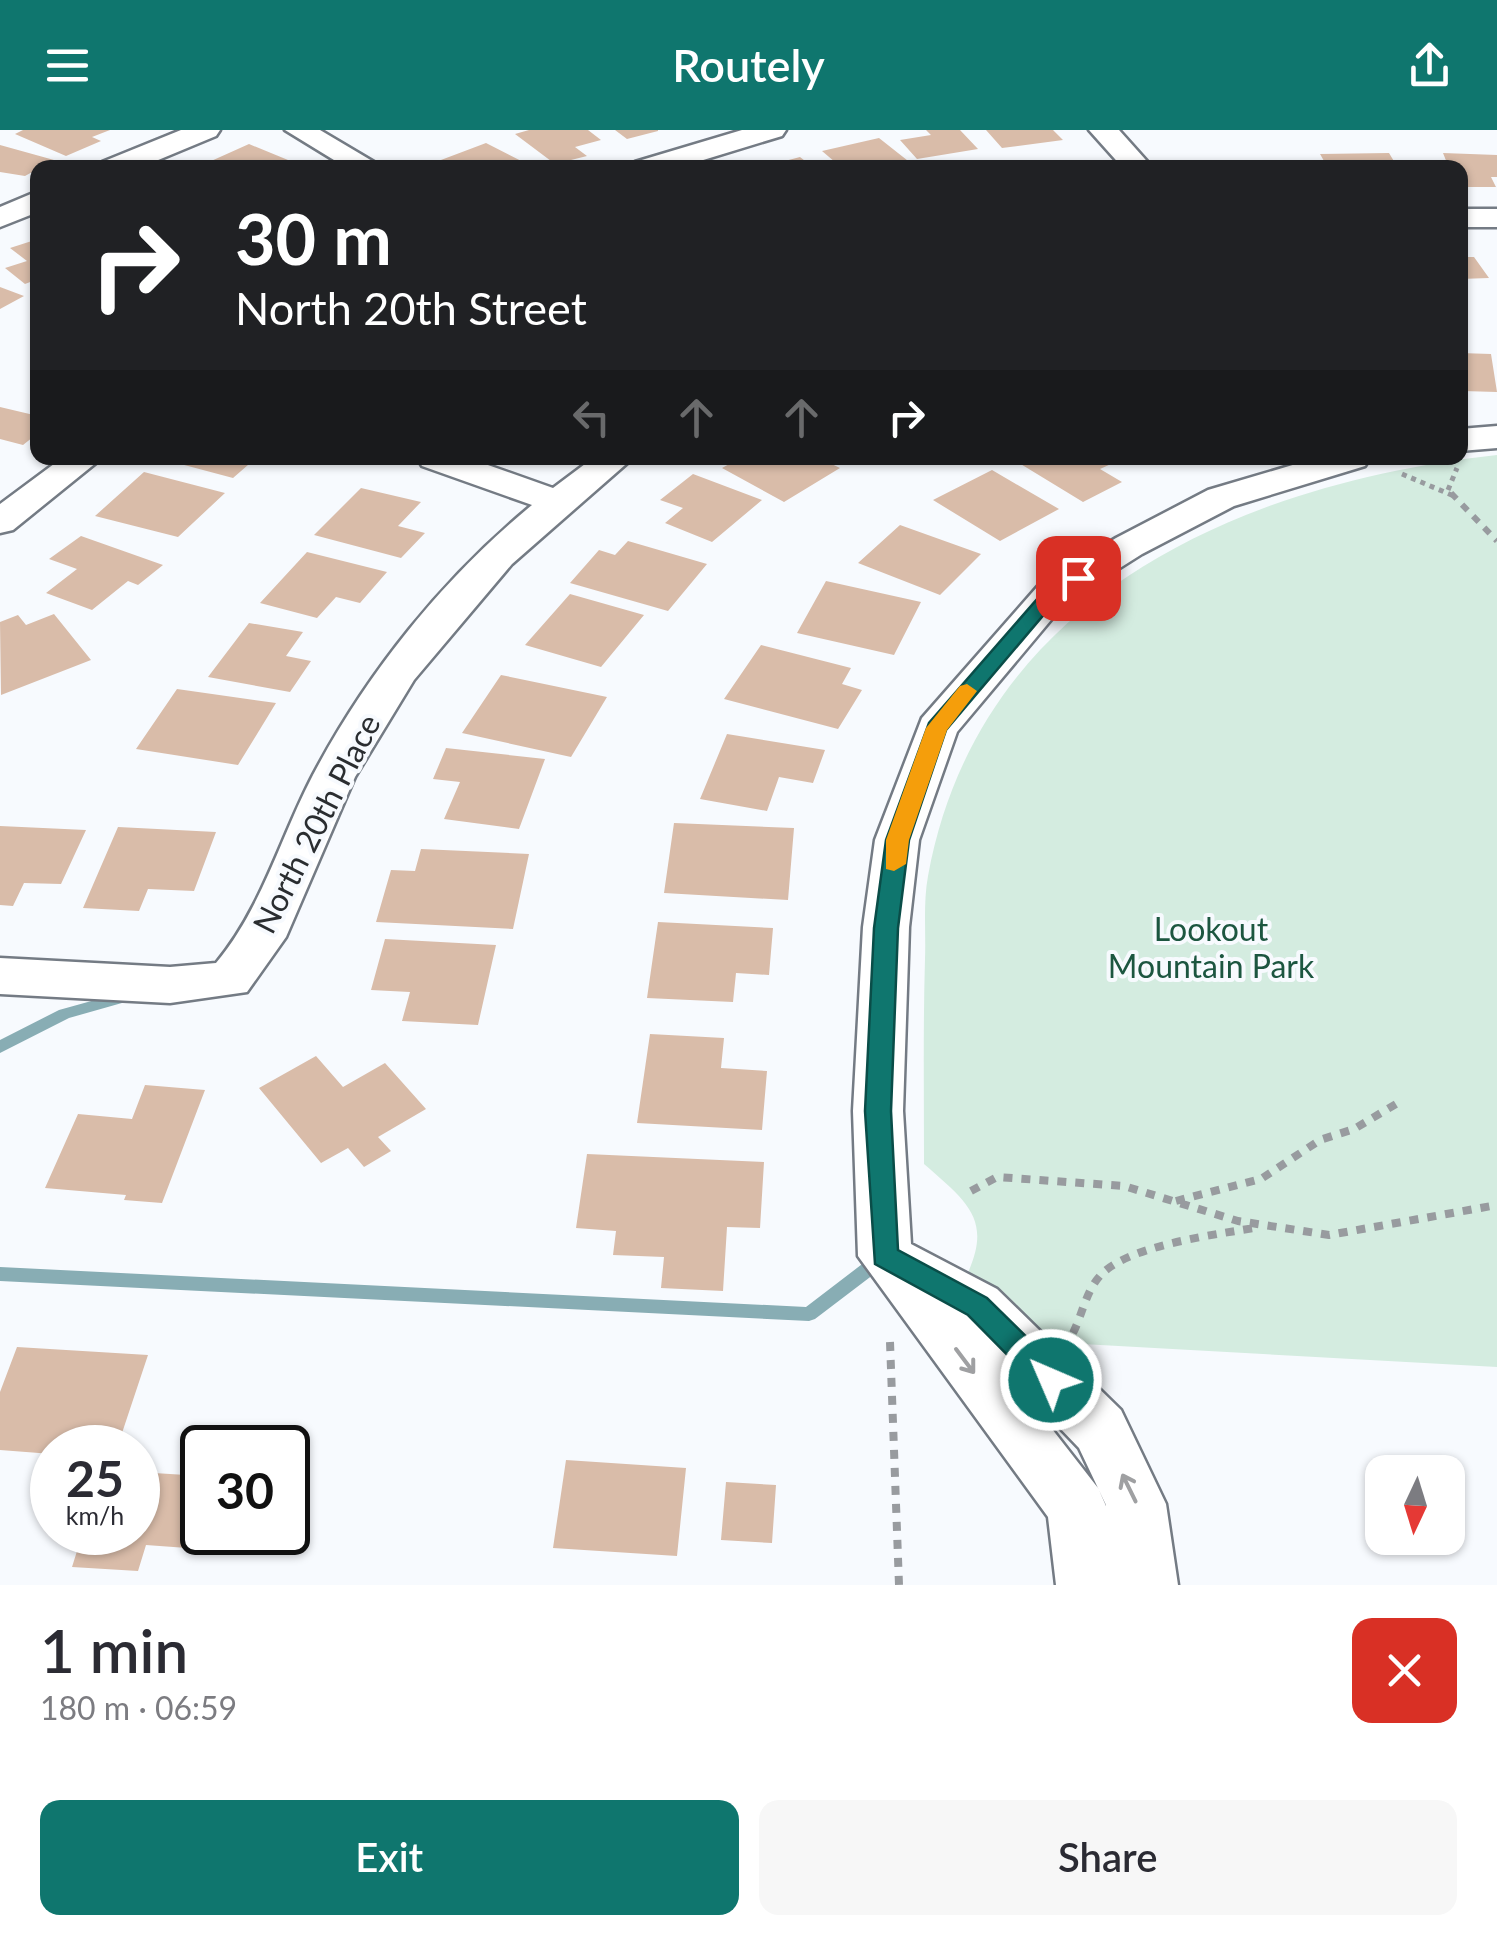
<!DOCTYPE html>
<meta charset="utf-8">
<style>
:root{--surface:#fff;--page:#f7f7f7;--text:#2b2b33;--muted:#7c7c81;--accent:#0f766e}
body{margin:0;font-family:Lato,sans-serif;background:var(--page);color:var(--text);height:100vh;display:flex;flex-direction:column;font-size:38px;white-space:nowrap}
*{box-sizing:border-box;margin:0}
p{font-size:32px;color:var(--muted)}
.icon{flex:none;width:55px;height:55px;fill:none;stroke:currentColor;stroke-width:2;stroke-linecap:round;stroke-linejoin:round}
.map{position:relative;height:1455px;overflow:hidden}
.side{display:flex;flex-direction:column;background:var(--surface);flex:1}
.side>*{flex:none}
.guide{position:absolute;left:30px;top:30px;width:1438px;height:305px;border-radius:20px;box-shadow:0 2px 8px #0004;background:#202124;color:#fff;overflow:hidden}
.needle{width:65px;rotate:184deg}
.tools{position:absolute;left:1365px;top:1325px;display:grid;gap:20px}
.tools a{display:grid;place-items:center;width:100px;height:100px;border-radius:20px;background:var(--surface);box-shadow:0 2px 8px #0004;font-size:50px}
.speed{position:absolute;left:30px;top:1295px;display:flex;gap:20px;font-size:50px;font-weight:700;text-align:center}
.speed>*{display:grid;place-content:center;width:130px;height:130px;border-radius:50%;background:var(--surface);box-shadow:0 2px 8px #0004;line-height:1}
.speed small{font-size:25px;font-weight:400}
.speed .limit{border:5px solid #111;border-radius:15px;background:#fff;color:#111}
.pin{position:absolute;display:grid;place-items:center;width:85px;height:85px;color:#fff;margin:-42px;border-radius:20px;box-shadow:0 5px 15px #0006}
.me{position:absolute;width:110px;margin:-55px;rotate:315deg;stroke-linejoin:round;filter:drop-shadow(0 0 8px #0008)}
.turn{display:flex;align-items:center;gap:35px;height:210px;padding:0 40px;font-size:45px}
.turn .icon{width:130px;height:130px;stroke-width:2.5}
.turn b{display:block;font-size:70px;line-height:85px}
.lanes{display:flex;align-items:center;height:95px;padding:0 40px;background:#0003;justify-content:center;gap:50px;direction:ltr}
.lanes .off{opacity:.35}
.round{display:grid;place-items:center;flex:none;width:105px;height:105px;border-radius:20px;background:var(--page)}
.head{display:flex;align-items:center;justify-content:space-between;height:170px;padding:0 40px}
h1{font-size:60px;font-weight:600;line-height:75px}
.primary-button{display:flex;gap:20px;margin-top:auto;padding:20px 40px}
.primary-button a{flex:1;height:115px;border-radius:20px;background:var(--accent);color:#fff;font-size:40px;font-weight:600;line-height:115px;text-align:center}
.primary-button a+a{background:var(--page);color:var(--text)}
header{display:flex;justify-content:space-between;align-items:center;height:130px;padding:0 40px;background:var(--accent);color:#fff;font-size:45px;font-weight:600}
.map>svg:first-child{display:block}
.green{fill:#d4ece0}
.lines{fill:none;stroke-linecap:round;stroke-linejoin:round}
.stream{fill:#88adb4;fill-rule:evenodd}
.building{fill:#d9bca9}
.minor-casing{stroke:#747b84;stroke-width:5}
.path-far2{stroke:#989b9f;stroke-width:5;stroke-dasharray:5 5;stroke-linecap:butt}
.path-far1{stroke:#989b9f;stroke-width:6;stroke-dasharray:8 8;stroke-linecap:butt}
.path{stroke:#989b9f;stroke-width:8;stroke-dasharray:9 9;stroke-linecap:butt}
.minor{fill:#fff;fill-rule:evenodd}
.oneway{stroke:#9fa0a2}
.route{fill:#0f766e;stroke:#0a4d48;stroke-width:2.5}
.slow{fill:#f59e0b}
.labels{text-anchor:middle;stroke-width:8;stroke-linejoin:round;paint-order:stroke}
.street-label{font-size:32px;fill:#2a2d30;stroke:#f7fafe}
.park-label{font-size:32px;fill:#1c5640;stroke:#f7fafe}
</style>
<header><svg class="icon" aria-label="menu" viewBox="0 0 24 24"><path d="M4 6h16M4 12h16M4 18h16"/></svg>Routely<svg class="icon" aria-label="share" viewBox="0 0 24 24"><path d="M12 15V3M7 8l5-5 5 5M5 13v7h14v-7"/></svg></header>
<div class="map">
<svg width="1497" height="1455" viewBox="0 0 1497 1455">
<rect width="100%" height="100%" fill="#f7fafe"/>
<path class="green" d="M1497 325V1237L1028 1211 962 1155C995 1092 971 1075 924 1034 924 966 923 898 925 829 926 803 923 773 928 746 979 466 1242 353 1497 325Z"/>
<g class="lines">
<path class="stream" d="M131 860 136 861 138 865 136 869 69 888 0 923V910L59 880Z
M880 1123 886 1125 888 1130 886 1135 815 1189 809 1191 0 1151V1137L806 1177 874 1125Z"/>
</g>
<path class="building" d="M23 0H110L92 7 101 11 66 26 15 4Z
M529 0H588L601 10 575 17 587 26 555 34 515 4Z
M615 0H658V1L627 9Z
M926 0H960L978 19 917 29 900 10 931 5Z
M986 0H1053L1063 10 1002 18Z
M879 8 917 38H842L822 21Z
M486 13 535 38H442L433 33Z
M249 14 305 37V38L200 36Z
M0 15 54 30 25 46 0 42Z
M1389 23 1398 38H1328L1320 24Z
M1443 23 1497 25V47H1491L1496 57H1460V38H1449Z
M800 27 814 38H766V36Z
M38 109V149L25 154 5 138 27 131 10 118Z
M1460 127H1474L1489 148 1460 149Z
M0 157 24 166 0 179Z
M1460 223 1491 224 1497 262 1463 261Z
M0 277 38 286V303L23 315 0 309Z
M158 328H256L233 348Z
M740 328H819L840 338 784 372 722 338Z
M1030 328H1124L1100 339 1122 352 1083 372 1019 333Z
M992 340 1059 379 1000 411 933 370Z
M144 342 225 363 178 407 95 386Z
M693 344 762 370 712 412 665 393 683 378 660 370Z
M361 358 421 372 398 396 425 403 401 428 314 405Z
M900 395 981 424 940 465 858 433Z
M81 406 163 435 138 455 128 451 92 480 46 463 77 439 49 429Z
M628 411 707 434 668 481 570 453 599 420 615 425Z
M307 422 387 442 360 473 336 467 317 488 260 473Z
M826 451 921 472 894 525 797 503Z
M570 464 644 485 601 537 525 515Z
M54 484 91 530 1 565 0 492 18 485 26 495Z
M249 493 303 502 286 526 311 531 290 562 208 547Z
M761 515 851 538 842 554 862 560 838 599 724 569Z
M501 545 607 567 571 627 462 603Z
M177 559 276 573 238 635 136 619Z
M727 604 825 620 813 653 779 647 767 681 700 669Z
M446 618 545 629 519 699 444 689 460 652 433 649Z
M674 693 794 698 788 770 664 763Z
M0 696 86 700 61 754 24 753 13 776 0 775Z
M118 697 216 702 194 761 148 759 139 781 83 778Z
M421 719 529 724 513 799 376 792 391 740 415 741Z
M658 792 773 798 769 845 736 843 733 872 647 868Z
M385 809 496 815 478 895 402 891 410 862 371 860Z
M650 904 724 908 721 938 767 941 762 1000 637 993Z
M316 926 343 957 385 933 426 979 378 1007 391 1021 364 1037 348 1018 321 1033 259 958Z
M145 955 205 960 162 1073 124 1070 126 1065 45 1058 78 984 132 989Z
M587 1024 764 1032 760 1098 727 1097 723 1161 661 1158 664 1127 613 1125 616 1101 576 1098Z
M17 1217 148 1225 117 1318H52V1324L0 1320V1262Z
M566 1330 686 1338 677 1426 553 1418Z
M138 1342 202 1346V1364L187 1418 146 1415 138 1441 72 1437 83 1402H138Z
M726 1352 776 1355 772 1413 721 1410Z"/>
<g class="lines">
<defs>
<path id="minor" d="M181 0H220L216 6 139 38H98L102 32Z
M285 0H320L384 38H347Z
M742 0H786L782 6 677 38H631L635 32Z
M1089 0H1119L1153 38H1123Z
M38 61V82L0 97V77Z
M1460 79H1497V97H1460Z
M1497 296V318L1460 321V299Z
M62 328H102L13 400 0 403V374Z
M417 328H468L553 358 593 328H633L512 434 414 550 355 647 286 807 247 862 170 873 0 864V828L170 837 216 833C262 778 280 708 313 645 367 543 443 448 532 375L422 336Z
M1316 328H1370L1365 336 1234 376 1142 424 1066 472 957 602 919 710 909 797 903 981 911 1114 997 1159 1121 1280 1166 1374 1178 1455H1056L1048 1387 858 1126 853 981 863 797 875 710 922 588 1038 456 1116 408 1208 360ZM1013 1249 1079 1318 1106 1375V1376L1098 1358Z"/>
</defs>
<use href="#minor" class="minor-casing"/>
<path class="path-far2" d="M1402 344 1454 366
M1448 360 1457 338"/>
<path class="path-far1" d="M1451 363 1497 411"/>
<path class="path" d="M971 1061 997 1047 1124 1056 1238 1091 1329 1105 1497 1075
M1176 1071 1261 1049 1320 1010 1354 999 1396 974
M1073 1203C1082 1185 1086 1162 1099 1147 1125 1115 1220 1104 1260 1097
M890 1212 899 1455"/>
<use href="#minor" class="minor"/>
</g>
<defs><path id="oneway-shaft" d="M-6 0H5M1.5-3L5.5 0L1.5 3" fill="none" stroke-width="1.6" stroke-linecap="round" stroke-linejoin="round" transform="scale(2.5)"/></defs>
<g class="oneway">
<use href="#oneway-shaft" transform="translate(965 1231) rotate(53)"/>
<use href="#oneway-shaft" transform="translate(1129 1358) rotate(-116)"/>
</g>
<path class="route" d="M1071 444 1087 448 1058 468 946 600 909 710 898 798 891 981 898 1120 987 1168 1061 1241 1065 1250 1061 1259 1051 1262 1041 1259 968 1185 875 1134 865 981 874 798 886 710 929 593 1045 460Z"/>
<path class="slow" d="M967 554 977 561 947 600 909 710 906 734 894 741 886 739V710L926 598 960 556Z"/>
<g class="labels">
<g class="street-label">
<text transform="translate(317 694) rotate(-63)" y="11">North 20th Place</text>
</g>
<g class="park-label">
<text x="1211" y="811">Lookout<tspan x="1211" dy="37">Mountain Park</tspan></text>
</g>
</g>
</svg>
<div class="tools">
<a><svg class="needle" viewBox="-14 -14 28 28"><path d="M0-13l5 13h-10z" fill="#e53935"/><path d="M0 13l5-13h-10z" fill="#7c7c81"/></svg></a>
</div>
<div class="speed"><div>25<small>km/h</small></div><div class="limit">30</div></div>
<div class="pin" style="left:1078px;top:448px;background:#d93025"><svg class="icon" aria-label="arrive" viewBox="0 0 24 24"><path d="M6 21V4h12l-3 4 3 4H6"/></svg></div>
<svg class="me" style="left:1051px;top:1250px" viewBox="-20 -20 40 40"><circle r="17" fill="#0f766e" stroke="#fff" stroke-width="3"/><path d="M0-11L8 9 0 5-8 9z" fill="#fff"/></svg>
<div class="guide">
<div class="turn"><svg class="icon" aria-label="right" viewBox="0 0 24 24"><path d="M7 20v-9h11M14 6l5 5-5 5"/></svg><div><b>30 m</b>North 20th Street</div></div>
<div class="lanes"><svg class="icon off" aria-label="left" viewBox="0 0 24 24"><path d="M17 20v-9H6M10 6l-5 5 5 5"/></svg><svg class="icon off" aria-label="ahead" viewBox="0 0 24 24"><path d="M12 20V5M6 11l6-6 6 6"/></svg><svg class="icon off" aria-label="ahead" viewBox="0 0 24 24"><path d="M12 20V5M6 11l6-6 6 6"/></svg><svg class="icon" aria-label="right" viewBox="0 0 24 24"><path d="M7 20v-9h11M14 6l5 5-5 5"/></svg></div>
</div>
</div>
<section class="side">
<div class="head"><div><h1>1 min</h1><p>180 m · 06:59</p></div><a class="round" style="background:#d93025;color:#fff"><svg class="icon" aria-label="close" viewBox="0 0 24 24"><path d="M6 6l12 12M18 6L6 18"/></svg></a></div>
<div class="primary-button"><a>Exit</a><a>Share</a></div>
</section>
